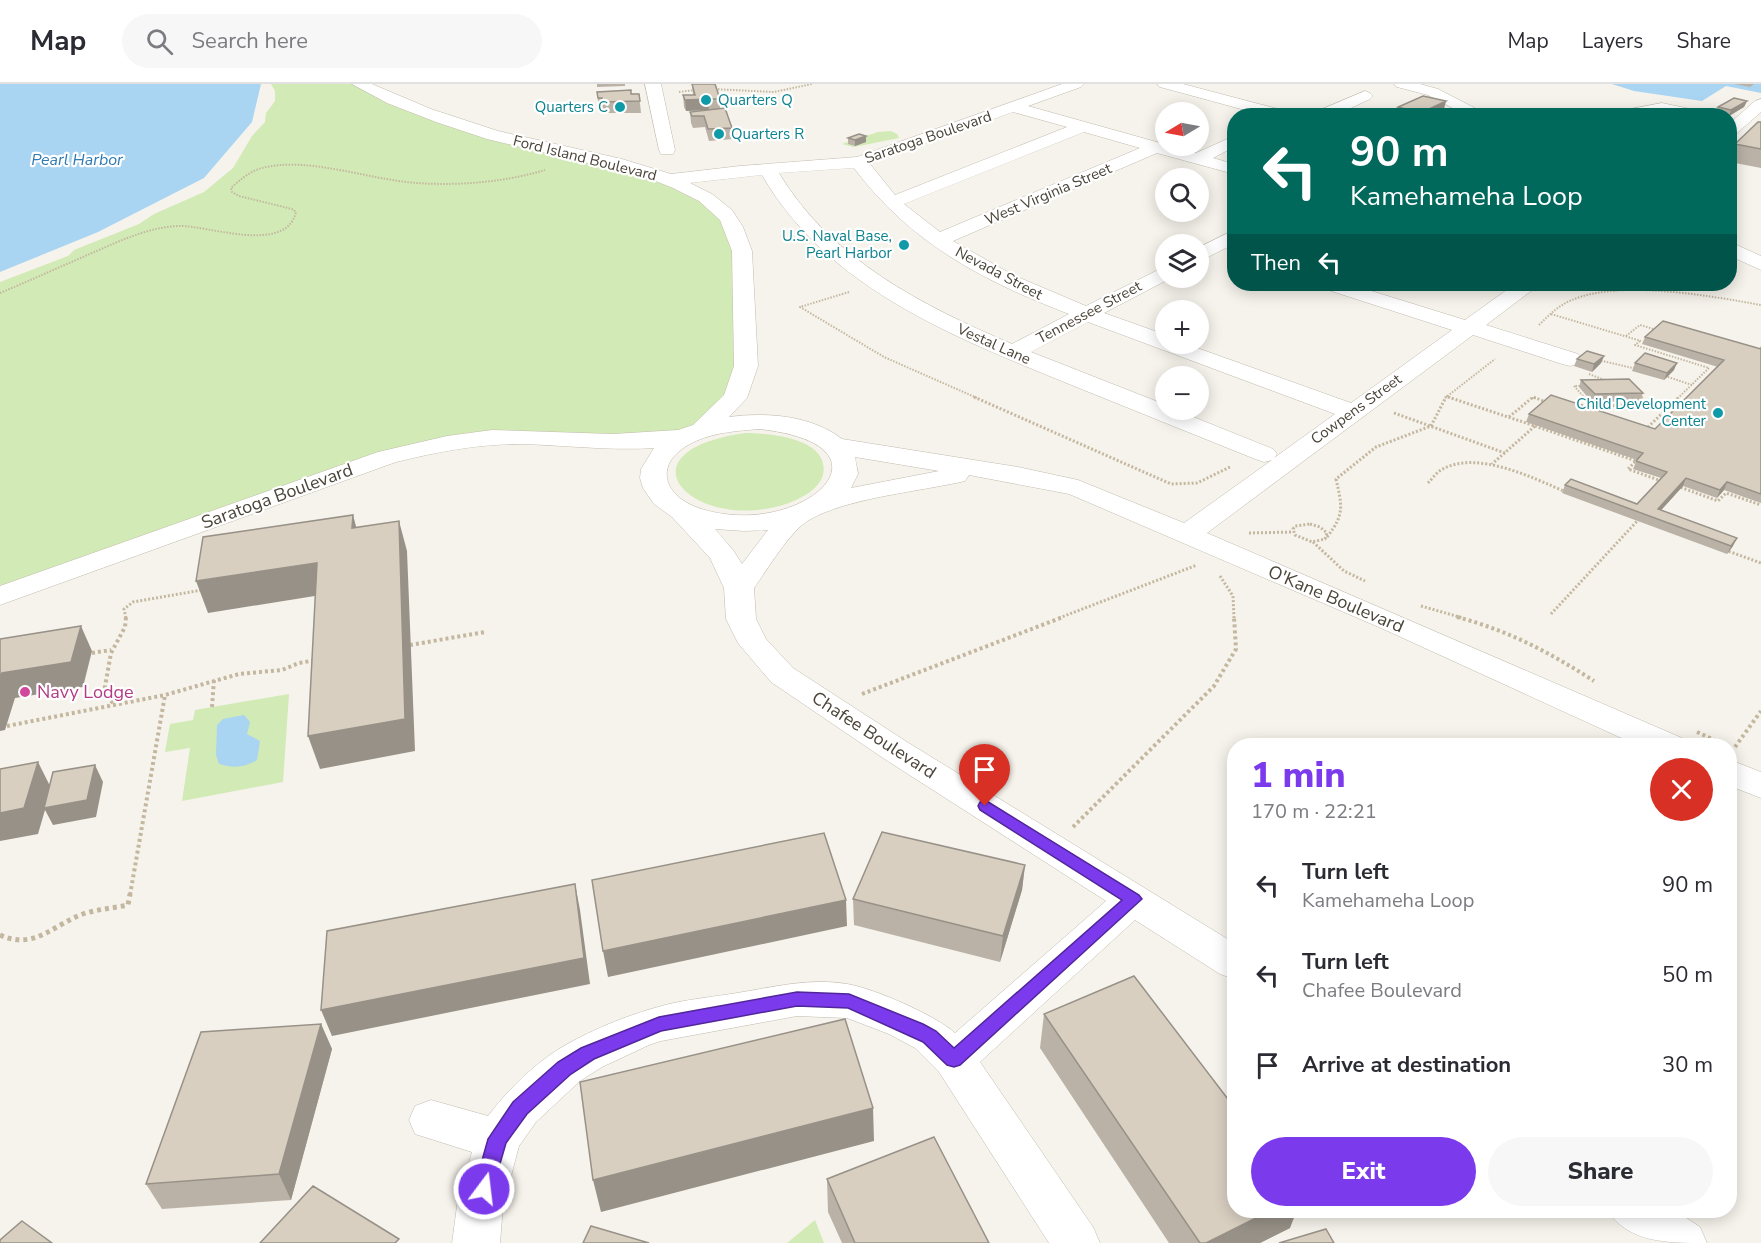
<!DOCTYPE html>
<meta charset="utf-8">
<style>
:root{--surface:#fff;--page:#f7f7f7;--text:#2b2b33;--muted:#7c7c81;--line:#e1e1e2;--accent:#7c3aed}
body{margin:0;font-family:"Nunito Sans",sans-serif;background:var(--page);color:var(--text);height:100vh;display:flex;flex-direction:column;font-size:22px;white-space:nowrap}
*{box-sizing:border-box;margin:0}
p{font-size:20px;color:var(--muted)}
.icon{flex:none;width:33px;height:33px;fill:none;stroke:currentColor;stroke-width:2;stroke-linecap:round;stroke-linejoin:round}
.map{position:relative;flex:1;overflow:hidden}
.drawer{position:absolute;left:1227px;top:654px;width:510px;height:480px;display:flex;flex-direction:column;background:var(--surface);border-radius:24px;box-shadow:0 3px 15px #0003}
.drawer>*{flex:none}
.top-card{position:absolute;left:1227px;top:24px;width:510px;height:183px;border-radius:24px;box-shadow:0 3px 15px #0003;background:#00695c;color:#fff;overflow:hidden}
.needle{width:39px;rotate:260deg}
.controls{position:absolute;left:1155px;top:18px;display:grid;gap:12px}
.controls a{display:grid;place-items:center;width:54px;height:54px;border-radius:50%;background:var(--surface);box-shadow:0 3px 15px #0003;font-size:30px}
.pin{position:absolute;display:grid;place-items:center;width:51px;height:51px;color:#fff;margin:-62px -26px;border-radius:50% 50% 50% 0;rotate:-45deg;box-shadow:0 0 6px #0007}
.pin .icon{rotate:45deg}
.me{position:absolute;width:66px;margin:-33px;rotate:15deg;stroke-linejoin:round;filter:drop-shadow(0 0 4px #0008)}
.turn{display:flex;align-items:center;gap:21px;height:126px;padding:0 24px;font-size:27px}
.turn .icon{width:78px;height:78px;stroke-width:2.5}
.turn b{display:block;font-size:42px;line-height:51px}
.then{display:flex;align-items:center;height:57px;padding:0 24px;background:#0003;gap:12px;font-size:22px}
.round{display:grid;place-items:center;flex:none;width:63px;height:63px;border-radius:32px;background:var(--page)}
.head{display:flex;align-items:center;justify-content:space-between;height:102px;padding:0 24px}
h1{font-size:36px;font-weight:800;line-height:45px;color:var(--accent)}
.primary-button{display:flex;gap:12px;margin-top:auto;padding:12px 24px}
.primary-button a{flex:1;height:69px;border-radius:36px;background:var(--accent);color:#fff;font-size:24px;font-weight:800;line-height:69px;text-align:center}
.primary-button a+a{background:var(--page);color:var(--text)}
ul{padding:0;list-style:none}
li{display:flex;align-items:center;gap:18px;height:90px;padding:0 24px}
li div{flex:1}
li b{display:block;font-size:22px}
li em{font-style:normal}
header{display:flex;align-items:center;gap:36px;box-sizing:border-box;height:84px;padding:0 30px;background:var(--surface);border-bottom:2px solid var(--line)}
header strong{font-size:28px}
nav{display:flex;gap:33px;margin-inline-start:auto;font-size:21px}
.search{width:420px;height:54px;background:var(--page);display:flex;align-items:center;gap:15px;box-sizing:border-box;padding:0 21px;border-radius:33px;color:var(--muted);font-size:22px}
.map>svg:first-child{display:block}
.green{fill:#d2eab5}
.water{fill:#a9d4f2}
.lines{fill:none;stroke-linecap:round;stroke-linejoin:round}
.minor-casing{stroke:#c2bbae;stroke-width:1}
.path-far3{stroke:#c4b79f;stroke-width:2;stroke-dasharray:1.5 1.5;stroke-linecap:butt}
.path-far2{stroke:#c4b79f;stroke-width:3;stroke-dasharray:2 2;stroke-linecap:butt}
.path-far1{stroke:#c4b79f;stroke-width:4;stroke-dasharray:3 3;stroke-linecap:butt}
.path{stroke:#c4b79f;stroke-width:5;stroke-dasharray:4 4;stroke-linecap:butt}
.minor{fill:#fff;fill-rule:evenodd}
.wall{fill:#bab2a6}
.shaded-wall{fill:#979187}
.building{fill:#d8cfc1;stroke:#979187;stroke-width:1.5}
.route{fill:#7c3aed;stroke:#51269a;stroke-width:1.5}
.culture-dot{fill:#0f9aa8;stroke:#fff;stroke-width:2}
.hotel-dot{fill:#d1479c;stroke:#fff;stroke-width:2}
.labels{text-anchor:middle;stroke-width:4.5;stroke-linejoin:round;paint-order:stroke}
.far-culture-label{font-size:15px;fill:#0d838f;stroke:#fff;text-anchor:end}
.far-street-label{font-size:15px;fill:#4b4439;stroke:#fff}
.far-water-label{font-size:16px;font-style:italic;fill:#2e7ab2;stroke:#fff}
.street-label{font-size:18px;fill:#4b4439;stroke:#fff}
.hotel-label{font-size:18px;fill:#b23c85;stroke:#fff;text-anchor:start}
</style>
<header>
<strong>Map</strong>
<div class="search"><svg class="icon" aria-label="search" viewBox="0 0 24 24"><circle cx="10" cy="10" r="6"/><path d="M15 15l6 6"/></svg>Search here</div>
<nav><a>Map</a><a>Layers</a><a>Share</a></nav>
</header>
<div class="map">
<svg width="1761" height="1159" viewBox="0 0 1761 1159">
<rect width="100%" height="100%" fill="#f6f3ec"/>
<path class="green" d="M271 0H360L409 23 690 105 732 141 746 282 701 347 429 362 0 512V198L68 172 74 166 139 140 154 130 204 108 233 84 252 52 265 38 266 29 275 17V7Z
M891 47 897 50 899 54 854 63 842 60 878 48Z
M745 349C769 349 831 354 823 391 819 405 802 414 789 419 695 452 612 368 745 349Z
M289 610 283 698 182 717 190 664 165 668 170 640 193 636 195 626Z
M815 1136 824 1159H787Z"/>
<path class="water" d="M0 0H261L252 38 204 94 98 148 0 188Z
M1612 0H1761V9L1726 2 1702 17 1634 7Z
M244 631 250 638 247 650 260 657 257 676C244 684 233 684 219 680L216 671 217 641 223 635Z"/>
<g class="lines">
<defs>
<path id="minor" d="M352 0H372L431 25 498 47 622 75 671 90 740 82 857 73 1062 0H1084L1081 3 1028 22 1196 69 1234 52V63L1213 74 1234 80V90L1157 69 953 157 1013 191 1086 222 1166 182V194H1171L1104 229 1166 251V260H1186L1351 319 1452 246 1322 204 1319 200H1349L1465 236 1515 200H1538L1535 204 1486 241 1578 270 1581 275 1578 280 1570 282 1562 280 1473 251 1207 449 1682 654 1687 662H1639L1381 544 1069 410 969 391 965 397 956 399C913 408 845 415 809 436 790 447 767 486 754 504L756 535 766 555 793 584 907 658 1234 859V895L1220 890 1135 836 980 978 1093 1143 1100 1159H1049L939 988 915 964 889 950 847 934 797 932 661 957 649 961 602 983 580 997 536 1038 519 1062 503 1122 500 1159H452L457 1122 472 1068 415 1050 409 1036 415 1022 431 1016 488 1032C510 1003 540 974 573 957 599 943 629 931 658 923 685 915 715 913 743 908 778 902 812 894 847 900 873 904 935 931 955 949L1106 817 883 674 771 598 738 559 726 535 724 504 710 474 672 433 654 420 643 404 640 394 641 385 654 364C609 367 565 361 520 360 477 360 437 368 396 378L0 521V502L378 368 447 352 492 346 613 350 678 346 693 341 724 311 734 282 732 167 720 136 699 117 673 104 643 92 487 55 436 38 387 19ZM1013 28 1067 43 895 111 870 80ZM1084 48 1140 64 940 148 904 120ZM854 84C910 159 983 197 1069 230L1012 260C923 222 830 175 779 89ZM762 91C827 204 954 253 1069 300 1131 325 1193 350 1255 375L1264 378 1272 376 1184 439 1078 396 1018 383 842 355C811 331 766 328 729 333L747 314 758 282 752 167 743 143 732 126 712 110 690 99ZM1088 238 1335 330 1274 374 1277 370 1273 365 1176 326H1166V321L1031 268ZM759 345C905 361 804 454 705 426 661 414 651 377 696 357 716 348 738 347 759 345ZM855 373 939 387 851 404 858 390ZM715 445 744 447 768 446 742 480 733 466Z
M645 0H661L675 66 673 70H661L659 66Z
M1157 0H1183L1293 29 1295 32H1267L1160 3Z
M1394 0H1420L1438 5 1490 32H1468L1428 11 1397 3Z
M1365 7 1370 9 1373 12 1370 15 1334 32H1311L1313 29Z
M1761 15V28L1736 50 1730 52V39L1755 17Z
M1662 19 1709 29 1711 32H1676L1662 29 1632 32 1629 28 1631 25Z
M1234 146V160L1198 178V164Z
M1730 158 1761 172V186L1730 172Z
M1730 676 1761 688V714L1730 702Z
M1608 1126H1674L1700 1143 1707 1159C1668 1159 1627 1159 1608 1126Z"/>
</defs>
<use href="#minor" class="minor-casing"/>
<path class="path-far3" d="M712 5 774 8 812 0
M679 8 695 6
M1604 200 1616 207
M849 208 800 223 884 273 977 314
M0 209C31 196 62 182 92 169 120 157 148 143 179 142 207 141 286 171 296 128L292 125 239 112 232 108 231 104C240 96 250 87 262 84 309 72 369 96 417 99 459 102 505 98 545 86
M1551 230 1641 257
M1539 241C1549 231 1559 221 1572 216 1620 195 1710 212 1761 221
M1626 252 1640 241 1657 246
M1640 257 1635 261 1709 284 1678 314
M1598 276 1637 285
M1589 290 1607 297
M1665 292 1692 301
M1583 302H1574L1585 314
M1446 312 1452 314
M1640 312 1642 314
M1445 314 1495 275
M1532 314H1536"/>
<path class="path-far2" d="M974 313 1171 400 1197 399 1230 383
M1448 313 1535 342 1492 380
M1584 313 1591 320
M1641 313 1648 320
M1581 322 1670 321
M1394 329 1505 369
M1509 333 1533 313 1546 318 1548 316
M1535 342 1636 377 1628 385 1664 398
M1645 346 1679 313
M1428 399C1432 395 1436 389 1441 386 1476 365 1533 394 1566 408
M1677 402 1718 417 1726 409 1761 421
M1310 440 1320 443 1327 449 1325 455 1312 458 1295 451 1293 445 1295 442Z
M1249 449 1293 448
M1327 453C1345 430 1342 422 1336 395L1376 363 1431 342 1446 313
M1313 458 1344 487 1365 497
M1725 466 1761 479
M1220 492 1233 512 1234 534
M1421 522 1463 534
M1551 530 1640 434
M126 534 124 525 133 518 202 506
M1059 534 1197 481"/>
<path class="path-far1" d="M1457 533C1507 546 1551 569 1594 597
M410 561 485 548
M92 569 111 566
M862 610 1063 533
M113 619 104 608 111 569 125 543 126 533
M212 623 214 595
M7 642 165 611 239 590 282 586 299 579 316 576
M1697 648 1727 662
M1735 663 1761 627
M1073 743 1214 602 1236 565 1234 533
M130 811 165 611"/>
<path class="path" d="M0 851C36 867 54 839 86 829 100 825 114 824 128 821L130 810"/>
<use href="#minor" class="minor"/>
</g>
<path class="wall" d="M597 0H625V2L597 3Z
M692 0 720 15V24L732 44 733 55 709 57 705 43 693 44 691 39 690 28 705 26 686 27 684 23 683 11H693Z
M1734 0H1754L1750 3Z
M597 8 639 10 641 29H604L603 25 599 26Z
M1446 17 1443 28 1437 32H1396L1398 23Z
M1747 17 1744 23 1729 32 1716 29 1718 23Z
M1761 38V84L1730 78V74L1735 60Z
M866 52V58L855 62 848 60V54Z
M1645 253 1759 265 1761 262V419L1724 406 1717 414 1683 402 1661 426 1733 462 1727 470 1562 409 1565 401 1637 420 1661 394 1633 385 1637 376 1526 338 1529 330 1655 345 1718 283 1642 260Z
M1604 272 1601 279 1592 288 1574 282 1577 275Z
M1635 279 1674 286 1664 296 1632 287Z
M1581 296 1643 309 1640 317 1592 318 1579 303Z
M1025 781 1022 806 1000 878 854 841 853 815Z
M1044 930 1290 1144 1260 1159H1169L1040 964Z
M321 940 332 965 291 1116 162 1125 146 1100Z
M827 1095 989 1159H842L828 1128Z"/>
<path class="shaded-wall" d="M708 15 709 26 686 27 685 16Z
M1446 17 1443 28 1437 32H1420L1421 29Z
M1747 17 1744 23 1729 32 1731 26Z
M866 52V58L855 62V56Z
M1604 272 1601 279 1592 288 1594 280Z
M1677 279 1674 286 1664 296 1667 289Z
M1686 394 1683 402 1655 433 1658 425Z
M1727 398 1724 406 1717 414 1720 406Z
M353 431 361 461 352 444Z
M399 437 407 467 415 667 320 685 308 652Z
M1737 454 1733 462 1727 470 1731 462Z
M317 479 327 510 208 529 196 497Z
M81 542 92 567 83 603 15 614 5 646 0 647V596L2 589Z
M38 678 51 704 95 681 103 698 96 733 53 741 45 726 38 750 0 757V729Z
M1025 781 1022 806 1000 878 1003 852Z
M575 800 580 826 590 900 332 952 321 926Z
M846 816 847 842 608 893 603 867Z
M321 940 332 965 291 1116 279 1090Z
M873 1024 874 1057 601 1128 593 1096Z
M1272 1126H1297L1290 1144 1260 1159H1206Z"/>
<path class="building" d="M692 0H715L720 15H708L685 16 683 11H695Z
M631 6V10H639L640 17 602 18V14H598L597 8Z
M1423 12 1446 17 1421 29 1398 23Z
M1734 14 1747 17 1731 26 1718 23Z
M725 24 732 44 708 45 704 32H692L690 28Z
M1758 38H1761V65L1735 60Z
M859 50 866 52 855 56 848 54Z
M1663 237 1761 265V410L1727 398 1720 406 1686 394 1658 425 1737 454 1731 462 1565 401 1571 395 1637 420 1667 388 1636 377 1643 369 1529 330 1551 311 1655 345 1724 276 1645 253Z
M1587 267 1604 272 1594 280 1577 275Z
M1645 269 1677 279 1667 289 1635 279Z
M1629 295 1643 309 1595 310 1581 296Z
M353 431 352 444 399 437 405 635 308 652 317 479 196 497 203 453Z
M81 542 71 578 2 589 0 596V555Z
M38 678 24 724 0 729V685Z
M95 681 87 716 44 724 53 688Z
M882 748 1025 781 1003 852 853 815Z
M824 749 846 816 603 867 592 796Z
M575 800 584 874 321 926 327 847Z
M1134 892 1234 1023V1126H1272L1206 1159H1200L1044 930Z
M845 935 873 1024 593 1096 580 998Z
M321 940 279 1090 146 1100 201 948Z
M934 1053 989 1159H855L827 1095Z
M313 1102 399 1155 395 1159H260Z
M22 1137 52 1159H0V1156Z
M591 1142 649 1159H583Z
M1326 1145 1334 1159H1279Z"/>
<path class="route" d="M985 716 1139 811 1142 815 960 981 954 983 947 981 923 958 848 924 797 922 661 947 594 975 571 990 527 1030 506 1059 491 1111 484 1114 477 1111 474 1105 488 1055 513 1018 558 978 581 964 659 933 797 908 849 910 923 940 936 947 954 964 1122 816 980 726 978 722 980 718Z"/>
<g class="culture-dot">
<circle cx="706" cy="16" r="6"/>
<circle cx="620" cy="23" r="6"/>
<circle cx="719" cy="50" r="6"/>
<circle cx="904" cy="161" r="6"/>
<circle cx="1718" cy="329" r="6"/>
</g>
<circle class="hotel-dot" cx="25" cy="608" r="6"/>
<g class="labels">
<g class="far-culture-label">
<text x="718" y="21" text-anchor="start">Quarters Q</text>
<text x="608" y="28">Quarters C</text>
<text x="731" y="55" text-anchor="start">Quarters R</text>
<text x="892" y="157">U.S. Naval Base,<tspan x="892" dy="17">Pearl Harbor</tspan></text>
<text x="1706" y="325">Child Development<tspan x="1706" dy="17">Center</tspan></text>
</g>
<g class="far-street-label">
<text transform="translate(928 53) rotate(-19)" y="5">Saratoga Boulevard</text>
<text transform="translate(585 74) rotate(14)" y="5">Ford Island Boulevard</text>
<text transform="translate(1048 110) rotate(-23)" y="5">West Virginia Street</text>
<text transform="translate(999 189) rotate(28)" y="5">Nevada Street</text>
<text transform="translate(1089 228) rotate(-28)" y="5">Tennessee Street</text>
<text transform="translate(994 260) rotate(24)" y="5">Vestal Lane</text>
<text transform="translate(1356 325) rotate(-36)" y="5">Cowpens Street</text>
</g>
<g class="far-water-label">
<text x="77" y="81">Pearl Harbor</text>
</g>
<g class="street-label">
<text transform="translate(277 412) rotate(-20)" y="6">Saratoga Boulevard</text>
<text transform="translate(1336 515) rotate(23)" y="6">O'Kane Boulevard</text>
<text transform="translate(874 651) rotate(33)" y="6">Chafee Boulevard</text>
</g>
<g class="hotel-label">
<text x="37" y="614">Navy Lodge</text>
</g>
</g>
</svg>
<div class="controls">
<a><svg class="needle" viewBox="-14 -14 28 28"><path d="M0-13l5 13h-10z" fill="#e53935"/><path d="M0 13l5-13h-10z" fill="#7c7c81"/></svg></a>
<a><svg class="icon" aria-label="search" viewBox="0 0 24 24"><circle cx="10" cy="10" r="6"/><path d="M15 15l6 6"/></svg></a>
<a><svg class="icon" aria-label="layers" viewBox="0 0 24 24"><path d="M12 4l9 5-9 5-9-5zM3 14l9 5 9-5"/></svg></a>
<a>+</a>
<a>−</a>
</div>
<div class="pin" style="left:985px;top:722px;background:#d93025"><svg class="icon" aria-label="arrive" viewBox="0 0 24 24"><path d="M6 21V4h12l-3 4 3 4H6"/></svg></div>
<svg class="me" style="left:484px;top:1105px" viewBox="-20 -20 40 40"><circle r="17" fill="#7c3aed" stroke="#fff" stroke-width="3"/><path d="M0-11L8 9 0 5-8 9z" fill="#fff"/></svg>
<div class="top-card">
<div class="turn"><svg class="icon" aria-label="left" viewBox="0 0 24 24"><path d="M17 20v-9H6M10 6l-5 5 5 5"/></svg><div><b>90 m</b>Kamehameha Loop</div></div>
<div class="then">Then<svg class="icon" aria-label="left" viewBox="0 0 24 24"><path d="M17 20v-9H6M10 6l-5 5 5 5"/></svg></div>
</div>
<section class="drawer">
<div class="head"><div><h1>1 min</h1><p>170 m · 22:21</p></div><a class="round" style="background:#d93025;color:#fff"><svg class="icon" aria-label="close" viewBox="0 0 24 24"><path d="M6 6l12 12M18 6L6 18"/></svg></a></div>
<ul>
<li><svg class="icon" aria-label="left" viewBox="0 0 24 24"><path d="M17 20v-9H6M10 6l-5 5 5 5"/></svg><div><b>Turn left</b><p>Kamehameha Loop</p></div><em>90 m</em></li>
<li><svg class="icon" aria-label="left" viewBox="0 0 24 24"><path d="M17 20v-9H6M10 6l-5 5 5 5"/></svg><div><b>Turn left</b><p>Chafee Boulevard</p></div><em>50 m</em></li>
<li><svg class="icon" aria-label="arrive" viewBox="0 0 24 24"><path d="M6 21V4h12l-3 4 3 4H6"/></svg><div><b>Arrive at destination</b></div><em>30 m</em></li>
</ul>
<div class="primary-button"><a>Exit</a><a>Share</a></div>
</section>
</div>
